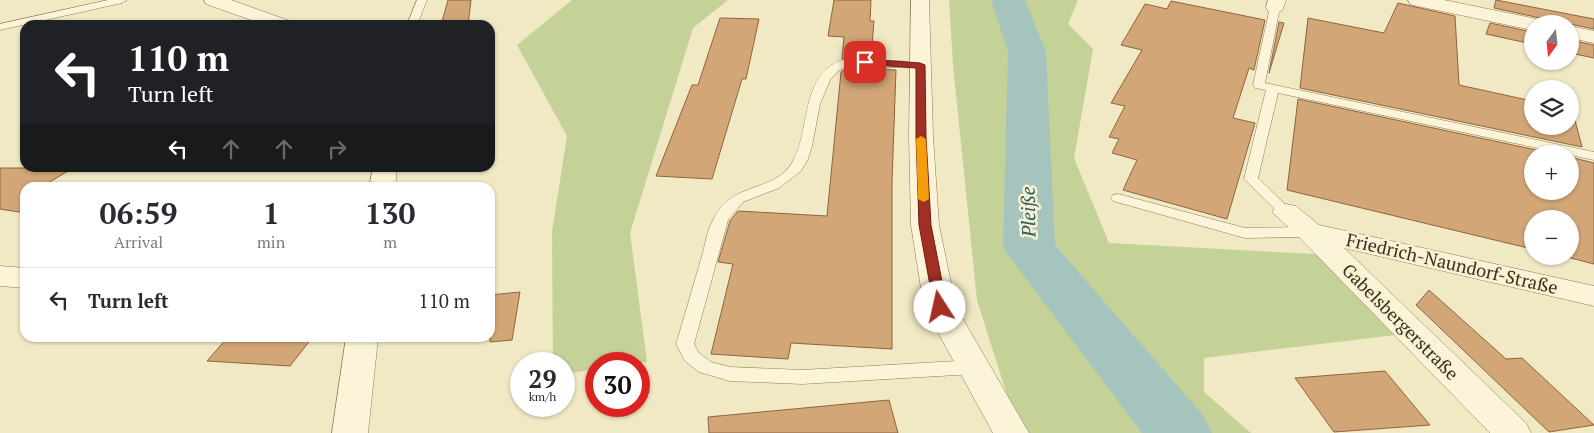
<!DOCTYPE html>
<meta charset="utf-8">
<style>
:root{--surface:#fff;--page:#f7f7f7;--text:#2b2b33;--muted:#7c7c81;--line:#e1e1e2}
body{margin:0;font-family:"PT Serif",serif;background:var(--page);color:var(--text);height:100vh;display:flex;flex-direction:column;font-size:19px;white-space:nowrap}
*{box-sizing:border-box;margin:0}
p{font-size:16px;color:var(--muted)}
.icon{flex:none;width:28px;height:28px;fill:none;stroke:currentColor;stroke-width:2;stroke-linecap:round;stroke-linejoin:round}
.map{position:relative;flex:1;overflow:hidden}
.details{position:absolute;left:20px;top:182px;width:475px;height:160px;display:flex;flex-direction:column;background:var(--surface);border-radius:15px;box-shadow:0 1px 4px #0004}
.details>*{flex:none}
.guide{position:absolute;left:20px;top:20px;width:475px;height:152px;border-radius:15px;box-shadow:0 1px 4px #0004;background:#202124;color:#fff;overflow:hidden}
.needle{width:32px;rotate:195deg}
.tools{position:absolute;left:1524px;top:15px;display:grid;gap:10px}
.tools a{display:grid;place-items:center;width:55px;height:55px;border-radius:50%;background:var(--surface);box-shadow:0 1px 4px #0004;font-size:25px}
.speed{position:absolute;left:510px;top:352px;display:flex;gap:10px;font-size:25px;font-weight:700;text-align:center}
.speed>*{display:grid;place-content:center;width:65px;height:65px;border-radius:50%;background:var(--surface);box-shadow:0 1px 4px #0004;line-height:1}
.speed small{font-size:12px;font-weight:400}
.speed .limit{border:8px solid #d22;background:#fff;color:#111}
.pin{position:absolute;display:grid;place-items:center;width:42px;height:42px;color:#fff;margin:-21px;border-radius:10px;box-shadow:0 2px 8px #0006}
.me{position:absolute;width:55px;margin:-28px;rotate:350deg;stroke-linejoin:round;filter:drop-shadow(0 0 4px #0008)}
.turn{display:flex;align-items:center;gap:18px;height:105px;padding:0 25px;font-size:22px}
.turn .icon{width:65px;height:65px;stroke-width:2.5}
.turn b{display:block;font-size:35px;line-height:42px}
.lanes{display:flex;align-items:center;height:48px;padding:0 25px;background:#0003;justify-content:center;gap:25px;direction:ltr}
.lanes .off{opacity:.35}
.eta{display:flex;justify-content:space-evenly;align-items:center;height:85px;text-align:center}
.eta b{font-size:30px;font-weight:700;line-height:35px}
ul{padding:0;list-style:none}
li{display:flex;align-items:center;gap:15px;height:65px;padding:0 25px;border-top:1px solid var(--line)}
li div{flex:1}
li b{display:block;font-size:19px}
li em{font-style:normal}
.map>svg:first-child{display:block}
.green{fill:#c4d197}
.lines{fill:none;stroke-linecap:round;stroke-linejoin:round}
.river{fill:#a6c4be;fill-rule:evenodd}
.building{fill:#d2a677;stroke:#8e653d}
.service-casing{stroke:#8d7a59;stroke-width:1}
.minor-casing{stroke:#8d7a59;stroke-width:1}
.service{fill:#fbf4d8;fill-rule:evenodd}
.minor{fill:#fbf4d8;fill-rule:evenodd}
.route{fill:#a12f24;stroke:#691f17}
.slow{fill:#f59e0b}
.labels{text-anchor:middle;stroke-width:5;stroke-linejoin:round;paint-order:stroke}
.street-label{font-size:18px;fill:#3c2f1e;stroke:#f8f1d4}
.water-label{font-size:19px;font-style:italic;fill:#2c5c5d;stroke:#f8f1d4}
</style>
<div class="map">
<svg width="1594" height="433" viewBox="0 0 1594 433">
<rect width="100%" height="100%" fill="#f1e8c4"/>
<path class="green" d="M572 0H728L693 28 630 233 647 362 596 364V369L564 374V364H553L552 232 567 136 517 45Z
M949 0H1078L1068 24 1093 49 1074 158 1109 243 1333 255 1412 333 1204 358V392L1251 433H1019L977 300 953 65Z"/>
<g class="lines">
<path class="river" d="M991 0H1025L1046 52 1055 245 1202 414 1212 433H1142L1003 248 1008 52Z"/>
</g>
<path class="building" d="M448 0H471L468 25H441Z
M834 0H871L870 21H874L871 58 842 59 844 37 828 36Z
M1496 0 1594 19V29L1570 24H1544L1540 18 1494 8Z
M1171 1 1265 20 1254 70 1249 68 1233 118 1255 123 1227 219 1123 190 1137 160 1112 153 1119 139 1109 137 1125 106 1111 103 1142 50 1121 45 1145 4 1167 9Z
M1398 3 1455 16 1459 85 1532 101V126H1570V108L1572 109 1582 147 1300 88 1308 18 1384 33Z
M720 18 759 19 746 79H742L712 179 656 176 692 85H698Z
M1279 22 1284 23 1269 73Z
M1490 23 1532 32V44L1486 34Z
M1570 40 1594 45V58L1570 53Z
M848 68 896 70 892 182V349L791 343 788 359 711 354 733 264 718 262 730 221 738 211 827 216 841 72Z
M1298 99 1555 154H1532V191H1570V157L1594 163V264L1563 256H1570V219H1532V249L1287 190Z
M0 168H73L40 188H25V213L0 209Z
M1429 290 1506 359 1522 358 1594 425 1549 432 1416 305Z
M520 292 512 340 490 342V295Z
M227 338H312L290 366 207 361Z
M1385 371 1430 425 1334 432 1295 378Z
M889 400 898 433H709L708 417Z"/>
<g class="lines">
<defs>
<path id="service" d="M108 0H127L122 3 0 30V24Z
M417 0H427L417 25H407Z
M1275 4 1280 7 1265 83 1594 152V160L1278 93 1258 178 1293 212 1291 215H1281L1244 179 1266 90 1255 88 1253 85 1270 7Z
M846 59 920 62 926 65 920 68 848 66 838 71 830 80 820 104 812 146 808 159 801 171 779 188 743 202 728 220 694 344 698 352 711 362 730 367 802 370 974 360 980 362 983 367 980 372 974 374 802 384 730 381 699 372 685 361 676 344C685 315 693 286 702 256 705 245 707 231 713 220 731 180 775 194 793 161 811 129 800 70 846 59Z
M1118 194 1245 228 1310 227 1315 229 1318 232 1315 235 1310 237 1245 238 1113 201 1111 198 1113 195Z"/>
<path id="minor" d="M204 0H231L290 21 293 25H265L206 4Z
M911 0H929L933 137 939 225 956 307 1029 433H993L924 307 911 225 909 137Z
M1268 0H1286L1282 11 1275 13 1268 11 1266 7Z
M1408 0H1444L1532 18 1539 20 1542 24H1532V30L1417 6 1410 4Z
M1570 26 1594 31V43L1570 38Z
M373 168H397L395 188H369Z
M1286 204 1296 206 1319 225 1594 286V306L1344 248 1526 423 1531 433H1490L1300 238 1272 212 1276 206Z
M0 266 25 268V288L0 286Z
M346 338H378L368 433H332Z"/>
</defs>
<use href="#service" class="service-casing"/>
<use href="#minor" class="minor-casing"/>
<use href="#service" class="service"/>
<use href="#minor" class="minor"/>
</g>
<path class="route" d="M865 59 920 63 925 65 926 137 931 225 947 307 945 310H936L934 307 919 225 916 137V68L862 64 860 62Z"/>
<path class="slow" d="M921 136 926 139 929 199 924 202 918 199 916 139Z"/>
<g class="labels">
<g class="street-label">
<text transform="translate(1452 264) rotate(13)" y="6">Friedrich-Naundorf-Straße</text>
<text transform="translate(1400 322) rotate(45)" y="6">Gabelsbergerstraße</text>
</g>
<g class="water-label">
<text transform="translate(1028 212) rotate(-91)" y="7">Pleiße</text>
</g>
</g>
</svg>
<div class="tools">
<a><svg class="needle" viewBox="-14 -14 28 28"><path d="M0-13l5 13h-10z" fill="#e53935"/><path d="M0 13l5-13h-10z" fill="#7c7c81"/></svg></a>
<a><svg class="icon" aria-label="layers" viewBox="0 0 24 24"><path d="M12 4l9 5-9 5-9-5zM3 14l9 5 9-5"/></svg></a>
<a>+</a>
<a>−</a>
</div>
<div class="speed"><div>29<small>km/h</small></div><div class="limit">30</div></div>
<div class="pin" style="left:865px;top:62px;background:#d93025"><svg class="icon" aria-label="arrive" viewBox="0 0 24 24"><path d="M6 21V4h12l-3 4 3 4H6"/></svg></div>
<svg class="me" style="left:940px;top:307px" viewBox="-20 -20 40 40"><circle r="19" fill="#fff"/><path d="M0-13L10 11 0 6-10 11z" fill="#a12f24"/></svg>
<div class="guide">
<div class="turn"><svg class="icon" aria-label="left" viewBox="0 0 24 24"><path d="M17 20v-9H6M10 6l-5 5 5 5"/></svg><div><b>110 m</b>Turn left</div></div>
<div class="lanes"><svg class="icon" aria-label="left" viewBox="0 0 24 24"><path d="M17 20v-9H6M10 6l-5 5 5 5"/></svg><svg class="icon off" aria-label="ahead" viewBox="0 0 24 24"><path d="M12 20V5M6 11l6-6 6 6"/></svg><svg class="icon off" aria-label="ahead" viewBox="0 0 24 24"><path d="M12 20V5M6 11l6-6 6 6"/></svg><svg class="icon off" aria-label="right" viewBox="0 0 24 24"><path d="M7 20v-9h11M14 6l5 5-5 5"/></svg></div>
</div>
<section class="details">
<div class="eta">
<div><b>06:59</b><p>Arrival</p></div>
<div><b>1</b><p>min</p></div>
<div><b>130</b><p>m</p></div>
</div>
<ul>
<li><svg class="icon" aria-label="left" viewBox="0 0 24 24"><path d="M17 20v-9H6M10 6l-5 5 5 5"/></svg><div><b>Turn left</b></div><em>110 m</em></li>
</ul>
</section>
</div>
